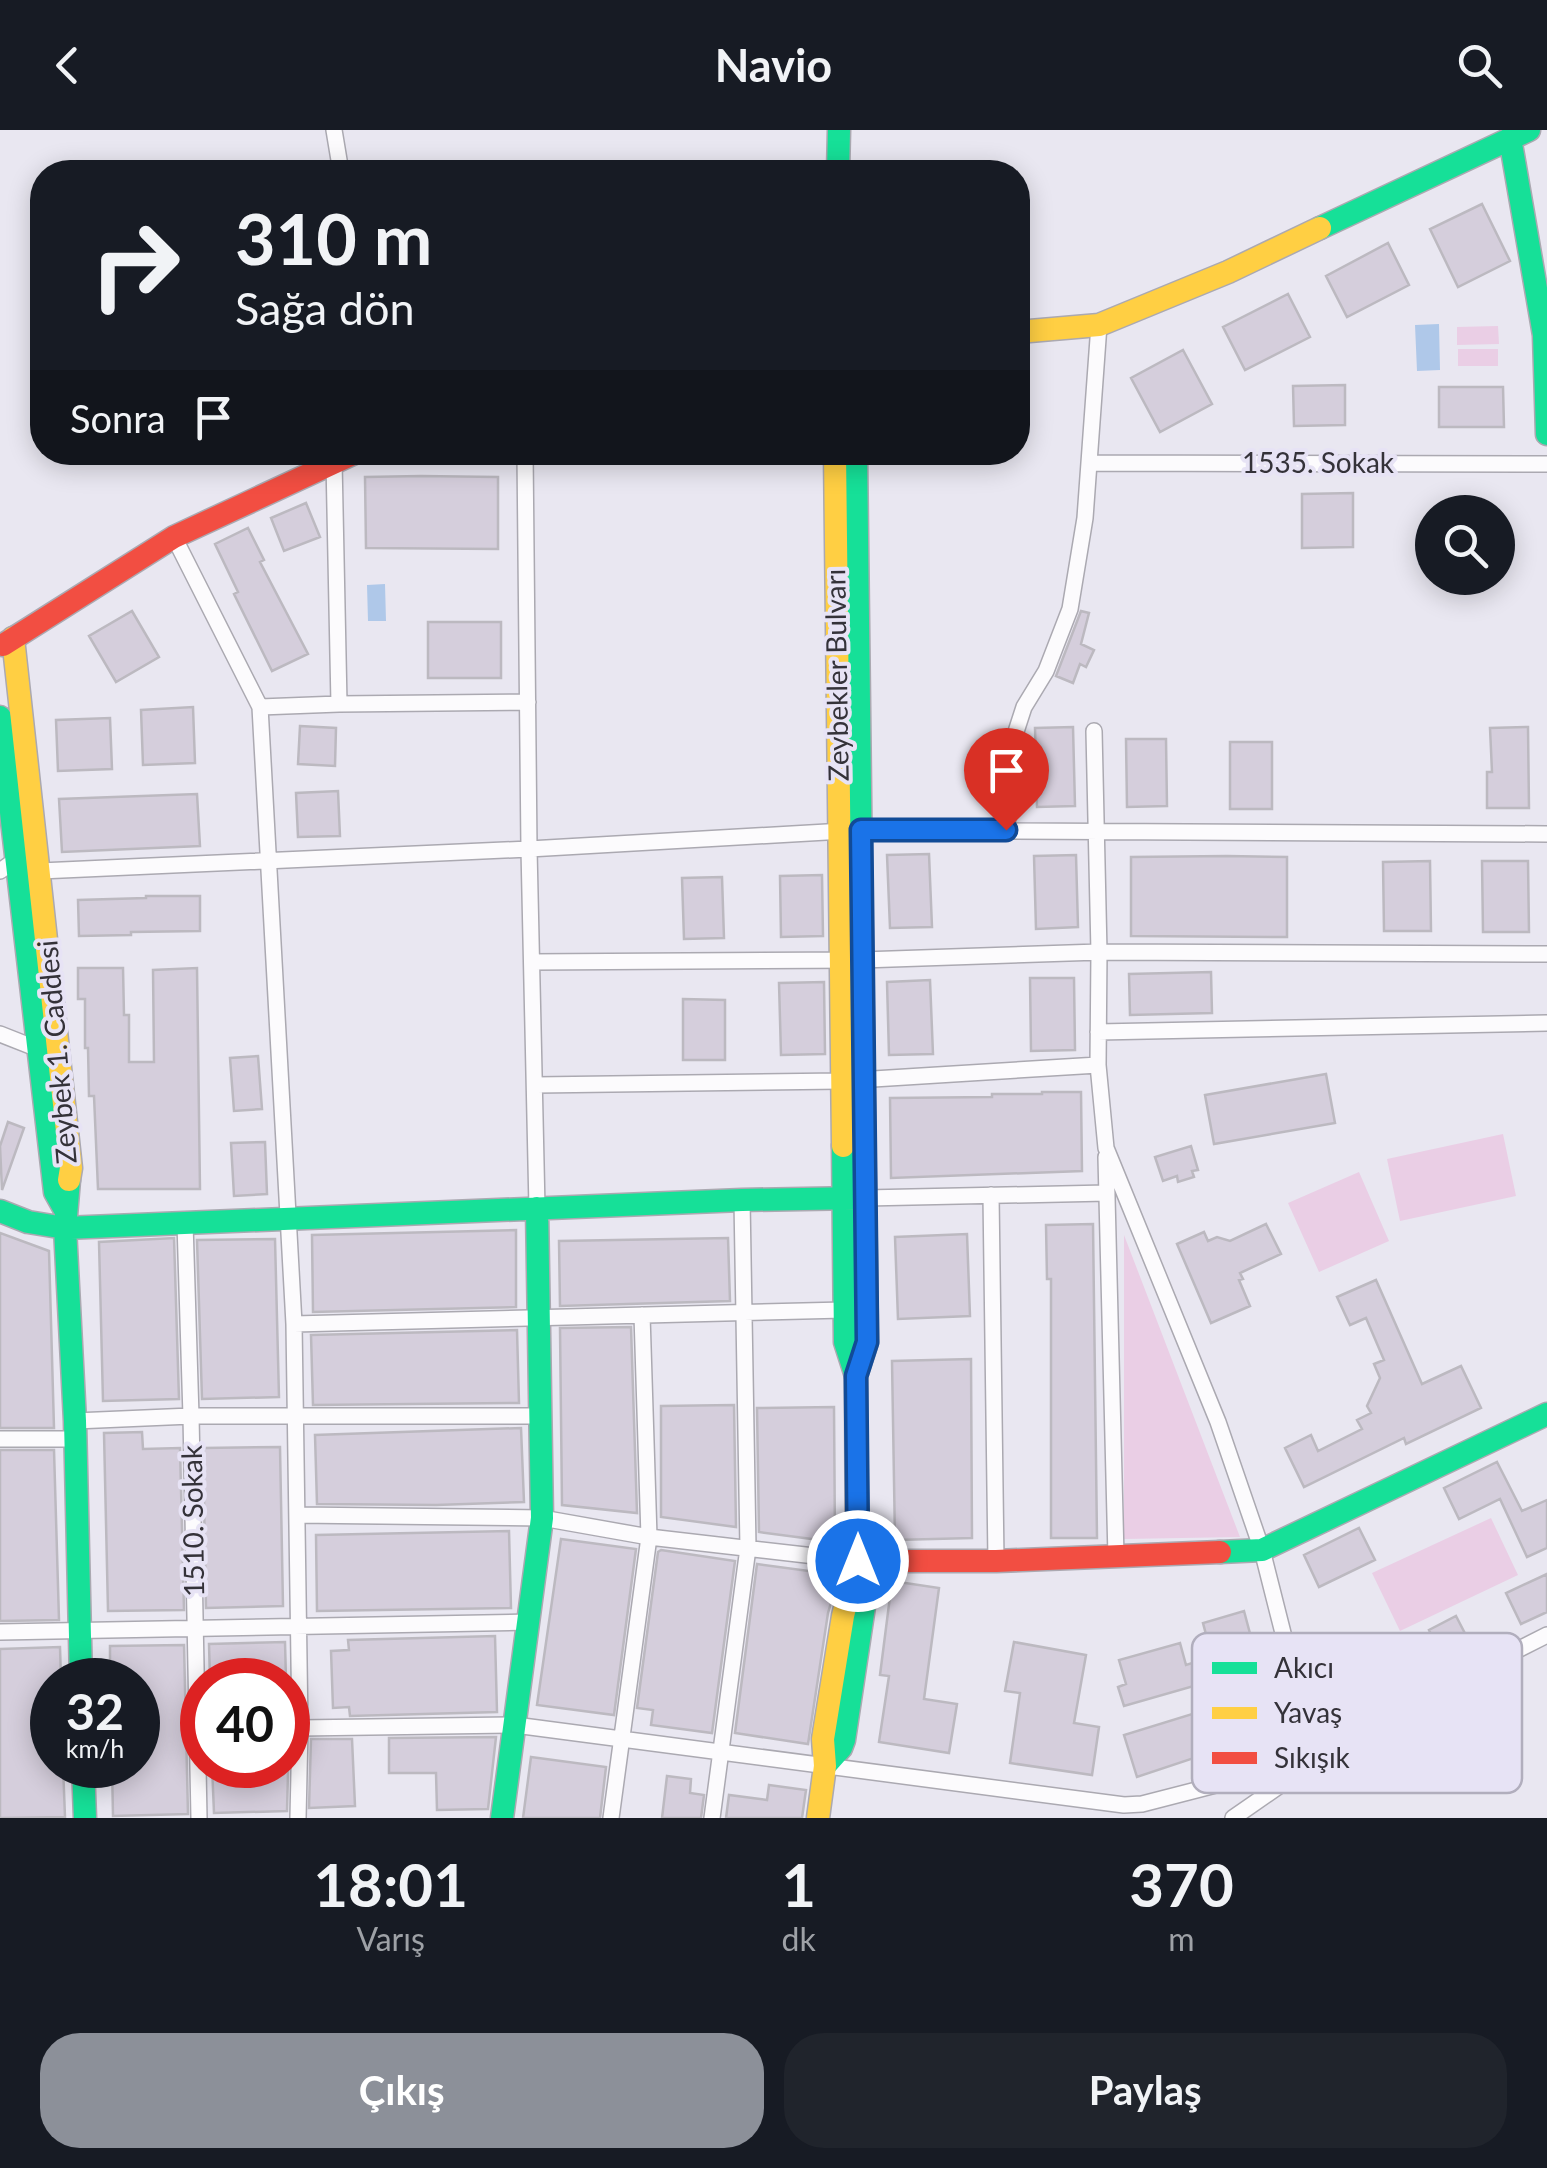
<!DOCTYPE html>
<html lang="tr">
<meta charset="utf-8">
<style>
:root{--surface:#171b24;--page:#20242c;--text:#f1f3f6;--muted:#9ea1a6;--accent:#8c9099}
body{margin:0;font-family:Lato,sans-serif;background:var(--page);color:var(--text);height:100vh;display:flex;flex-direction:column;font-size:38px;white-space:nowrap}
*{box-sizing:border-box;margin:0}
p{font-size:32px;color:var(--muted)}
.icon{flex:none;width:55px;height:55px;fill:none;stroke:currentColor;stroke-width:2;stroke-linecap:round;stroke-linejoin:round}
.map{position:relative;height:1688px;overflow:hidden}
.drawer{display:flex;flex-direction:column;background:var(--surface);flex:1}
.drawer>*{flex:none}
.top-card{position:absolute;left:30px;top:30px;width:1000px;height:305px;border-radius:40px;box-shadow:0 5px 25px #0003;background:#171b24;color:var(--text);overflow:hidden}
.tools{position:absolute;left:1415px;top:365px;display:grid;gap:20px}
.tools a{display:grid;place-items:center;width:100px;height:100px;border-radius:50%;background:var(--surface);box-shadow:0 5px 25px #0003;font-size:50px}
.speed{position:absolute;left:30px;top:1528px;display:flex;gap:20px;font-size:50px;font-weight:700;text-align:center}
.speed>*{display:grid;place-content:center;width:130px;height:130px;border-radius:50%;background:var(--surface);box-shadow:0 5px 25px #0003;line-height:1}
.speed small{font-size:25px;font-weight:400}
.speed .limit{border:15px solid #d22;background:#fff;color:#111}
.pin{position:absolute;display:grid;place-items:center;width:85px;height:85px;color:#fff;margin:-102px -42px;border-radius:50% 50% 50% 0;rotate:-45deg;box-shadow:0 0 10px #0007}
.pin .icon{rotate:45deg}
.me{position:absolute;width:110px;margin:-55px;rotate:0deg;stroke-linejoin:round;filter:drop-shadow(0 0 8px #0008)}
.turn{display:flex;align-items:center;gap:35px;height:210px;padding:0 40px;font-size:45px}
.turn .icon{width:130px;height:130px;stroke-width:2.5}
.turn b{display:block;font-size:70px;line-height:85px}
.then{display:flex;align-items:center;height:95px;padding:0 40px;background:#0003;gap:20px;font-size:38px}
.eta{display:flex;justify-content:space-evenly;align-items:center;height:170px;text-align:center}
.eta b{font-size:60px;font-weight:700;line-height:70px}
.action{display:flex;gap:20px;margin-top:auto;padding:20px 40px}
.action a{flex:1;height:115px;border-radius:40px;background:var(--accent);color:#fff;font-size:40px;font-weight:700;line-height:115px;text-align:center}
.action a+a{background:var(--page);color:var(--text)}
header{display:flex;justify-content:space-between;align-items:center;height:130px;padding:0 40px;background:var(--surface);font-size:45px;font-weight:700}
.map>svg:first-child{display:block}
.green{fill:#eacee5}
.water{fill:#afc8e9}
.building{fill:#d5cedc;stroke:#bcb9c0;stroke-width:2.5}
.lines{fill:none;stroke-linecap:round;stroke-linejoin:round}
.street-casing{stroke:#aba9b1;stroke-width:18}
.fast-casing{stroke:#aba9b1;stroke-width:25}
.slow-casing{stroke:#aba9b1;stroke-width:25}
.jam-casing{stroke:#aba9b1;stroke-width:25}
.street{stroke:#fcfbfd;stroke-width:15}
.fast{stroke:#16e098;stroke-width:22}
.slow{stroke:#ffcf43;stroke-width:22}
.jam{stroke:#f24e42;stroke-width:22}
.route-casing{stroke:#114b97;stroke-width:25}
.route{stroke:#1a73e8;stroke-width:18}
.labels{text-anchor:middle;stroke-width:8;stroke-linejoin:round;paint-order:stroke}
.street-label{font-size:28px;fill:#343239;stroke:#e7e3f5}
.key{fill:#e7e3f5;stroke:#b1aebd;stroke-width:2.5}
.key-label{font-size:28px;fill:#343239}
</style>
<header><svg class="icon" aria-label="back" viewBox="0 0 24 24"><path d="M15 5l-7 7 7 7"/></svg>Navio<svg class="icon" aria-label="search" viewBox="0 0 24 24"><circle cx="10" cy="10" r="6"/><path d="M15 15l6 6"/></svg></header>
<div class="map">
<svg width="1547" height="1688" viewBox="0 0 1547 1688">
<rect width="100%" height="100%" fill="#e9e7f1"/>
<path class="green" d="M1498 196 1499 214 1457 215V197Z
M1458 219H1498V236H1458Z
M1503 1004 1516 1066 1400 1091 1387 1029Z
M1359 1042 1389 1111 1319 1142 1288 1073Z
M1124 1105 1240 1407 1124 1409Z
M1491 1388 1518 1445 1400 1501 1372 1443Z"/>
<path class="water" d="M1439 194 1440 240 1417 241 1415 195Z
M385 454 386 491H368L367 455Z"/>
<path class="building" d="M1482 74 1510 131 1458 157 1430 99Z
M1388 113 1409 155 1347 187 1326 146Z
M1288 164 1310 207 1245 240 1223 197Z
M1183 220 1212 274 1160 302 1131 248Z
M1345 255V295L1294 296 1293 256Z
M1439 257H1503L1504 297H1439Z
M421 346 498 347V419L366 418 365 347Z
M1353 363V417L1302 418V364Z
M306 373 320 407 284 421 271 388Z
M248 398 264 430 260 432 308 524 272 541 234 464 238 462 215 414Z
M132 481 159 527 116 552 89 506Z
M1081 481 1089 483 1081 514 1094 520 1086 537 1080 534 1073 553 1056 546Z
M428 492H501V548H428Z
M193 577 195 633 143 635 141 580Z
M110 588 112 639 58 641 56 590Z
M300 596 336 598 335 636 298 634Z
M1073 597 1075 676 1037 677 1035 598Z
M1528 597 1529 678H1487V642H1492L1490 598Z
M1126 609H1166L1167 676 1127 677Z
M1230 612H1272V679H1230Z
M338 661 340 706 298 707 296 663Z
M197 664 200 716 62 722 59 669Z
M929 724 932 797 890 798 887 725Z
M1076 725 1078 797 1036 799 1034 726Z
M1227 726 1287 727V807L1131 806V727Z
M1430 731 1431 801H1384L1383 732Z
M1482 731H1528L1529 802H1483Z
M822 745 823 806 781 807 780 746Z
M722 747 724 808 684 809 682 748Z
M146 766H200V801L131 802V805L79 806 78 770 146 768Z
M78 838H123L124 885H129V932H154L153 840 197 838 200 1059H98L94 966H89L88 918H85V869H78Z
M1211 842 1212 883 1130 885 1129 844Z
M1030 848H1074L1075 920 1031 921Z
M930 850 933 924 889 925 887 852Z
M824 852 825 924 781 925 779 853Z
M683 869 725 870V930H683Z
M258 926 262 979 234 981 230 928Z
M1326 944 1335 993 1214 1014 1205 965Z
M1042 962H1081L1082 1041 891 1048 890 968 992 967V964H1042Z
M8 992 24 998 2 1060 0 1016Z
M265 1012 267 1064 234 1066 231 1013Z
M1191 1016 1198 1040 1192 1041 1194 1047 1178 1052 1177 1046 1163 1051 1155 1027Z
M1093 1094 1097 1408H1051V1149H1047L1046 1095Z
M1266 1094 1281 1124 1240 1143 1243 1149 1239 1150 1250 1176 1211 1193 1177 1114 1204 1102 1208 1111 1217 1107 1230 1111Z
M516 1100V1177L313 1182 312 1105Z
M0 1103 49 1121 54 1298H0Z
M967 1104 970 1186 898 1189 895 1107Z
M174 1108 179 1269 103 1271 99 1112Z
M728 1108 730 1171 560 1176 559 1111Z
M275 1109 279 1267 202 1269 197 1110Z
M1376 1150 1422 1254 1461 1236 1481 1278 1406 1314 1404 1308 1304 1357 1285 1318 1311 1305 1318 1321 1362 1299 1357 1290 1371 1283 1367 1276 1380 1248 1374 1234 1384 1230 1366 1188 1350 1195 1337 1167Z
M631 1197 637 1383 562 1375 560 1198Z
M517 1200 519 1273 313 1275 311 1205Z
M971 1229 972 1408 895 1410 892 1231Z
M734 1275 736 1397 661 1387V1276Z
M834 1277 835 1412 759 1402 757 1278Z
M521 1298 524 1372 436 1375 317 1374 315 1305Z
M142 1302 143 1319 180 1318 184 1480 108 1481 104 1303Z
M280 1317 283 1476 206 1478 203 1318Z
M0 1320H54L59 1490 0 1491Z
M1497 1332 1522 1381 1547 1370V1418L1527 1427 1500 1369 1459 1389 1444 1358Z
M1359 1398 1375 1430 1319 1457 1304 1425Z
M509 1401 511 1478 317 1481 316 1405Z
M561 1409 636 1419 614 1585 537 1575Z
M661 1420 735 1431 712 1603 651 1595 653 1580 637 1578 658 1422Z
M757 1434 839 1445 828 1483 808 1614 735 1603Z
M1547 1444V1482L1521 1494 1506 1463Z
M892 1451 939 1458 924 1569 957 1574 949 1623 879 1612 889 1546 880 1545Z
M1244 1481 1260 1541 1255 1543 1275 1601 1137 1647 1124 1605 1225 1574 1218 1549 1124 1576 1118 1557 1126 1554 1119 1530 1180 1513 1186 1535 1212 1527 1203 1493Z
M1456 1486 1472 1517 1444 1531 1429 1500Z
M495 1506 497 1582 350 1586 349 1577 333 1578 331 1521 349 1520 348 1510Z
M285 1512 286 1550H210L209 1514Z
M1014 1512 1086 1525 1074 1593 1099 1597 1092 1645 1010 1633 1020 1563 1005 1561Z
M184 1515 188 1684 113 1686 112 1635H138V1550H110V1516Z
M60 1517 61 1550H52V1635H63L65 1687 0 1688V1519Z
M288 1606H289L287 1681 214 1683 212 1635H288Z
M496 1607 488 1679 437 1680 436 1643H389V1608Z
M311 1609H352L355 1676 309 1678Z
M531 1627 606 1637 600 1688H523Z
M667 1646 691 1649 690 1663 704 1665 701 1688H662Z
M769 1655 806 1660 802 1688H726L729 1665 767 1670Z"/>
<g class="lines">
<defs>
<path id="street" d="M334 0 341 42
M525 322 529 719 537 1078
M1089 333 1547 334
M174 407 260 577 294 1194 300 1598 298 1688
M339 574 528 572
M260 577 339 574 334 331
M1094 601 1099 822 1098 935 1106 1018 1218 1292 1262 1420 1306 1594 1317 1629
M1007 700 1012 614 1024 577 1046 541 1070 479 1085 388 1099 195
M0 741 17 729
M40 741 529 719 861 700 1547 704
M532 832 862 830 1099 822 1547 824
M1098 902 1547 893
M0 904 38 919
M536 955 841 951 1098 935
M1106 1027 1116 1427
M991 1065 996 1431
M865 1068 1107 1063
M185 1093 191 1286 199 1688
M294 1194 844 1180
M75 1291 191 1286H540
M0 1309H75
M297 1385 542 1388 649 1407 858 1431
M0 1502 530 1492
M300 1598 515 1595 1124 1675 1142 1674 1317 1629
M611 1688 649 1407 642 1185
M712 1688 748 1418 742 1070
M1233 1688 1358 1601 1547 1505"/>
<path id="fast" d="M1510 8 1544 205 1547 304
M838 42 839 0
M1320 98 1529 0
M856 322 864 1001
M0 587 55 1062 64 1078
M843 1016 845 1212 856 1246
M69 1050 65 1098 75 1291 81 1550
M0 1081 28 1092 65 1098 742 1070 858 1068
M1220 1422 1262 1420 1547 1284
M83 1635 85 1688
M825 1636 841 1618 844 1610 865 1470 857 1445
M502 1688 542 1388 537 1078"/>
<path id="slow" d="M1018 202 1099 195 1228 142 1320 98
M835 322 843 1016
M13 508 71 1038 69 1050
M818 1688 825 1636 823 1609 843 1486 849 1461 857 1445 856 1246 867 1212 864 1001"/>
<path id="jam" d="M3 515 174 407 357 322
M858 1431H996L1220 1422"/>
</defs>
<use href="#street" class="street-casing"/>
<use href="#fast" class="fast-casing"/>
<use href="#slow" class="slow-casing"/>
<use href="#jam" class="jam-casing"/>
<use href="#street" class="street"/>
<use href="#fast" class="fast"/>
<use href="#slow" class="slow"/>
<use href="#jam" class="jam"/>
</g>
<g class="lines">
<defs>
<path id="route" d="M858 1431 856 1246 867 1212 861 700H1006"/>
</defs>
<use href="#route" class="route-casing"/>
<use href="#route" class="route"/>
</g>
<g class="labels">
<g class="street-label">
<text x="1318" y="343">1535. Sokak</text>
<text transform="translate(837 545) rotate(-91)" y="10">Zeybekler Bulvarı</text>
<text transform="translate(57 922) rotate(-95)" y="10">Zeybek 1. Caddesi</text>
<text transform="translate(193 1391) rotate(-91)" y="10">1510. Sokak</text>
</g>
</g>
<rect x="1192" y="1503" width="330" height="160" rx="15" class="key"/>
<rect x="1212" y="1532" width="45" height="12" fill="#16e098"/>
<rect x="1212" y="1577" width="45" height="12" fill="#ffcf43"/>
<rect x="1212" y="1622" width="45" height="12" fill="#f24e42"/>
<g class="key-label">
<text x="1274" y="1548">Akıcı</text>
<text x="1274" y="1593">Yavaş</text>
<text x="1274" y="1638">Sıkışık</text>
</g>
</svg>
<div class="tools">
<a><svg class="icon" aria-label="search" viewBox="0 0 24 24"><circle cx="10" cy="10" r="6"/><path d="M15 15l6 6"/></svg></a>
</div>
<div class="speed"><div>32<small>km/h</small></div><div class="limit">40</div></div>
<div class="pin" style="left:1006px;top:700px;background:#d93025"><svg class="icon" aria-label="arrive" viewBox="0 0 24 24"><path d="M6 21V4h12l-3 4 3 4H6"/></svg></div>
<svg class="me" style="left:858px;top:1431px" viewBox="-20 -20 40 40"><circle r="17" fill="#1a73e8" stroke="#fff" stroke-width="3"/><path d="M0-11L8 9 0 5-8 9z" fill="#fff"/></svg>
<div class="top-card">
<div class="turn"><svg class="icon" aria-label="right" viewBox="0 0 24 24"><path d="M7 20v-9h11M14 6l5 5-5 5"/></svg><div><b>310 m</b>Sağa dön</div></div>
<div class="then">Sonra<svg class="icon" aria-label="arrive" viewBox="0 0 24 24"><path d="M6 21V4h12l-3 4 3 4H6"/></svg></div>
</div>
</div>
<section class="drawer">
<div class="eta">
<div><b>18:01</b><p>Varış</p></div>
<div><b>1</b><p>dk</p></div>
<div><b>370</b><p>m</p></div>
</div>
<div class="action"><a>Çıkış</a><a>Paylaş</a></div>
</section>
